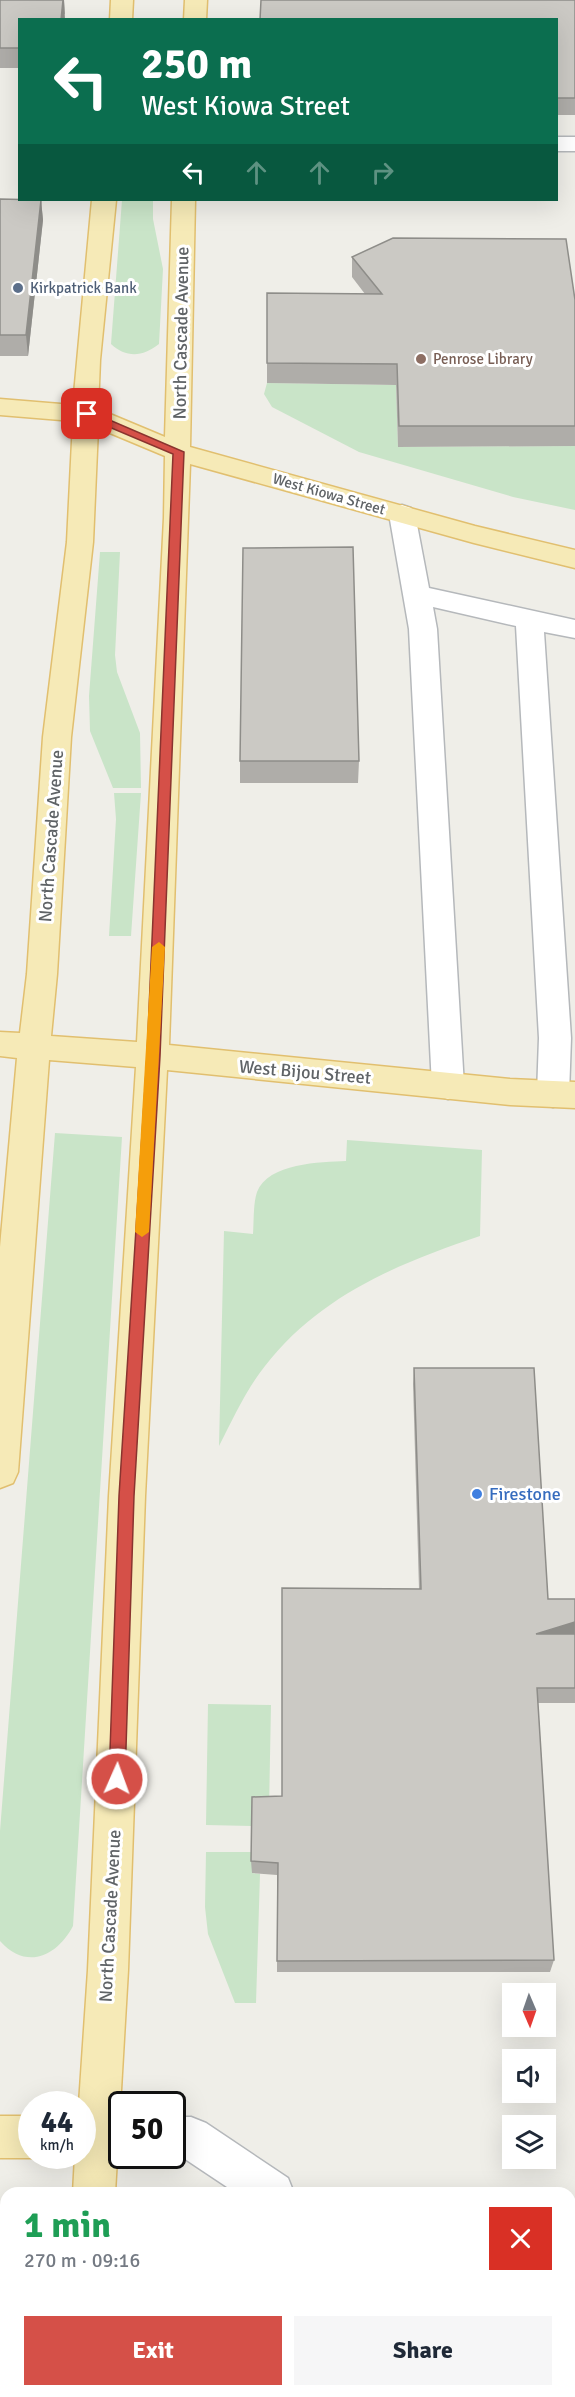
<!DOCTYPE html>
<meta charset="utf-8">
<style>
:root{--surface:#fff;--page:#f6f6f7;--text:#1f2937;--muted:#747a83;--accent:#d55048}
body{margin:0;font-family:Signika,sans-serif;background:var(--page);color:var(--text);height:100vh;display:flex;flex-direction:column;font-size:22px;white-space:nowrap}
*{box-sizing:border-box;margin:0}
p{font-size:20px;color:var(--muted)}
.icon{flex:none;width:33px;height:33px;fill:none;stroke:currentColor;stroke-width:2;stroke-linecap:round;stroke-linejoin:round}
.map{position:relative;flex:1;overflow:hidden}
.panel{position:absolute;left:0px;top:2187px;width:576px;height:210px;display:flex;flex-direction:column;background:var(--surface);border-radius:18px 18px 0 0;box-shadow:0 6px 24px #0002}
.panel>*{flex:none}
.guide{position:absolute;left:18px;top:18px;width:540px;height:183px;border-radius:0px;box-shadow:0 6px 24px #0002;background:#0b6e4f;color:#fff;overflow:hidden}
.needle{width:39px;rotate:178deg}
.tools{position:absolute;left:502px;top:1983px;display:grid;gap:12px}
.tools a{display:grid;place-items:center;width:54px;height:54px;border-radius:0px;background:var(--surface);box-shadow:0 6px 24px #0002;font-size:30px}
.speed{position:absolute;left:18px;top:2091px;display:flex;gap:12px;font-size:30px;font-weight:700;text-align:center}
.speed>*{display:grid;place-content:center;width:78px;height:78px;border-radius:50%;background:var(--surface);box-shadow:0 6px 24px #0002;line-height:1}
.speed small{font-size:15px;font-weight:400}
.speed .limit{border:3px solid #111;border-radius:9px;background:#fff;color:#111}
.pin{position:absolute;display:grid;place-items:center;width:51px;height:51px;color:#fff;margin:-26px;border-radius:12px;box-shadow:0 3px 9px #0006}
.me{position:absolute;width:66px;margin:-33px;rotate:2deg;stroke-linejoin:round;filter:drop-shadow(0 0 4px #0008)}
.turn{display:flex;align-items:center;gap:21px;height:126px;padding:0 24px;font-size:27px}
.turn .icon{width:78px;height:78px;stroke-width:2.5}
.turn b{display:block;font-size:42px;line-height:51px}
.lanes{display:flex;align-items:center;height:57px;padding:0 24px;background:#0003;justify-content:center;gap:30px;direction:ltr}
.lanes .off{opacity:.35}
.round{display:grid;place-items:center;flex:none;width:63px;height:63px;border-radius:0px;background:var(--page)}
.headline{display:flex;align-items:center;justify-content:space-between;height:102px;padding:0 24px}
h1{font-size:36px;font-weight:800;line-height:45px;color:#1e9e55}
.action{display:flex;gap:12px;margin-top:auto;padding:12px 24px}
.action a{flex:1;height:69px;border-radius:0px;background:var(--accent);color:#fff;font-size:24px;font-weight:800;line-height:69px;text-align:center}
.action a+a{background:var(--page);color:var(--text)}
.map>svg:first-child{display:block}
.green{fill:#c9e4c8}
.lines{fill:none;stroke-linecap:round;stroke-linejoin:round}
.minor-casing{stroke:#b5b8bb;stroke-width:3}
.major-casing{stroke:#e1bf6f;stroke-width:3}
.minor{fill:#fff;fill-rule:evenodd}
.major{fill:#f6eab7;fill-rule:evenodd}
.wall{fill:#afada9}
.shaded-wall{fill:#8e8d89}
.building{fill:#cbc9c4;stroke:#8e8d89;stroke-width:1.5}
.route{fill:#d55048;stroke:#8a342f;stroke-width:1.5}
.slow{fill:#f59e0b}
.service-dot{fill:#5c6f8a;stroke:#fff;stroke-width:2}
.education-dot{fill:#8d6e63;stroke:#fff;stroke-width:2}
.shop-dot{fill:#3f7fe0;stroke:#fff;stroke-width:2}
.labels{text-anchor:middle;stroke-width:6;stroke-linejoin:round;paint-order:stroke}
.far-service-label{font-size:15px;fill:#4e5e75;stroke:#fff;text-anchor:start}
.far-education-label{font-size:15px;fill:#785e54;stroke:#fff;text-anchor:start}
.far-street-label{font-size:15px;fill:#5f6366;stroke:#fff}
.street-label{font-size:18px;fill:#5f6366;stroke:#fff}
.shop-label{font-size:18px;fill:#366cbe;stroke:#fff;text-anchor:start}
</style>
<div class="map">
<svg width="575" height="2397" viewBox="0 0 575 2397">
<rect width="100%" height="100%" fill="#efeee8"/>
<path class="green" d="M122 200H153V219L163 269 159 344C143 357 126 358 111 344Z
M267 383 396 385 398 447 575 446V510L513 497 359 452 272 407 264 394Z
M100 552H120L115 655 117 672 140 733 141 788H113L90 731 89 696Z
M114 793H141L131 936H109L116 819Z
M55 1133 122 1137 73 1926C57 1956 27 1971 0 1941V1831Z
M347 1140 482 1150 480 1236C399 1263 319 1296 265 1366 246 1390 233 1419 219 1446L224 1231 253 1234C254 1221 253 1204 257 1192 268 1163 321 1162 346 1161Z
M208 1704 271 1705 269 1810 252 1826 206 1825Z
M206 1852H252V1873L260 1874 256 2003H235L208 1934 205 1907Z
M6 2357V2391H44L46 2397H0V2358Z
M140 2391H512L520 2397H139Z"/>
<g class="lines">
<defs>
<path id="minor" d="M556 137H575V151H556Z
M402 505 411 508 415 514 429 588 575 620V638L544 632 571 1038 569 1094 564 1103 553 1107 542 1103 537 1094 539 1038 516 626 433 607 437 629 464 1086 459 1095 448 1099 437 1095 432 1086 409 629 389 514 393 508Z
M172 2117H191L206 2123 288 2178 294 2193H236L185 2159H172L163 2156H172Z
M570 2324 575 2326V2370L570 2368Z"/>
<path id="major" d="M111 0H133L132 20H110Z
M185 0H207L206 20H184Z
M92 200H116L100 360 98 409 165 437 172 200H195L190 447 475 526 575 550V568L474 543 190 464 169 1045 510 1079 575 1082V1108L510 1105 167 1070 145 1496 128 1970 115 2193H73L75 2156H82V2104H79L88 1970 109 1496 136 1067 49 1060 18 1472 13 1483 0 1488V1247L17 1058 0 1056V1032L20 1033 27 974 43 737 67 542 73 421 0 415V399L73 405ZM98 428 165 456 164 518 137 1042 51 1036 57 974 71 737 93 542Z
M0 2116H32V2156H38L32 2158H0Z
M63 2391H107L106 2397H62Z"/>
</defs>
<use href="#minor" class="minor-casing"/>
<use href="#major" class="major-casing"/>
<use href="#minor" class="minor"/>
<use href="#major" class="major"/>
</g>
<path class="wall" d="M0 0H64L65 14 20 20V68H0Z
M575 0V115H556V20Z
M0 199 41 200 43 220 28 356H0Z
M352 257 575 300V446L398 447 396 385 267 383V363L365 294 352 277Z
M240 761H359L358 783H240Z
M414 1368 548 1599H575V1703H538L554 1960 550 1972H277V1875L252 1873 251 1861 282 1796 419 1589 413 1384Z"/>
<path class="shaded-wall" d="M63 0H64L65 20H61Z
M41 200 43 220 28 356 26 335Z
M575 1622V1636L536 1634Z"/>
<path class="building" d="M0 0H63L61 20H20V48H0Z
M261 0H575V98H556V20H260Z
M0 199 41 200 26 335H0Z
M393 238 566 239 575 300V426H399L397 364 267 363V293L382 294 352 257Z
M353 547 359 761H240L243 548Z
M414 1368H534L548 1599H575V1622L536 1634H575V1688H537L554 1960 277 1961 278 1863 251 1861 252 1797 282 1796V1588L421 1589Z"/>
<path class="route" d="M83 412H91L184 452 160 1056 134 1496 125 1779 122 1784 117 1786 111 1784 109 1779 119 1496 147 1056 173 454 83 416Z"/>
<path class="slow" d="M159 942 165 947 149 1232 142 1237 135 1232 152 947Z"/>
<circle class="service-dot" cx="18" cy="288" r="6"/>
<circle class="education-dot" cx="421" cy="359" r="6"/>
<circle class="shop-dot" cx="477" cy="1494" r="6"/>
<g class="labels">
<g class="far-service-label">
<text x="30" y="293">Kirkpatrick Bank</text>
</g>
<g class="far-education-label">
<text x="433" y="364">Penrose Library</text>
</g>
<g class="far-street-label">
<text transform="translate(329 494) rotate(16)" y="5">West Kiowa Street</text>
</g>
<g class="street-label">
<text transform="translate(181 333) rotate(-89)" y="6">North Cascade Avenue</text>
<text transform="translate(51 836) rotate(-86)" y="6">North Cascade Avenue</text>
<text transform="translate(305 1072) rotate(5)" y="6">West Bijou Street</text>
<text transform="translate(110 1916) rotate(-87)" y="6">North Cascade Avenue</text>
</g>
<g class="shop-label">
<text x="489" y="1500">Firestone</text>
</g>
</g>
</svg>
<div class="tools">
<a><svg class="needle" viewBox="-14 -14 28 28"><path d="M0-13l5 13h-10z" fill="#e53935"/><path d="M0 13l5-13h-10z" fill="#747a83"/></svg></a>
<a><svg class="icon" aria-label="sound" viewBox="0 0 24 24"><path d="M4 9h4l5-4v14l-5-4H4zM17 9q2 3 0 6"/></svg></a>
<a><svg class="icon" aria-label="layers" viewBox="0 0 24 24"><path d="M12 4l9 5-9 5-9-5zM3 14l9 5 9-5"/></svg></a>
</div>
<div class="speed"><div>44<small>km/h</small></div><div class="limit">50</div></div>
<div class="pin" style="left:87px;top:414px;background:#d93025"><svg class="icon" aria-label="arrive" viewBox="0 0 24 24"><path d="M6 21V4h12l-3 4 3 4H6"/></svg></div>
<svg class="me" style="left:117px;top:1779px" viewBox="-20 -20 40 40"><circle r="17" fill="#d55048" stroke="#fff" stroke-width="3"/><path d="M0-11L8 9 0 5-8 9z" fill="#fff"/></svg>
<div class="guide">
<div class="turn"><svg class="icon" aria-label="left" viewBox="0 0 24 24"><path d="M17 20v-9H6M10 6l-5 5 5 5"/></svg><div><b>250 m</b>West Kiowa Street</div></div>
<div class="lanes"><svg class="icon" aria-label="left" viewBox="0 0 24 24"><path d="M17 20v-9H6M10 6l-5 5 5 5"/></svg><svg class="icon off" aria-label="ahead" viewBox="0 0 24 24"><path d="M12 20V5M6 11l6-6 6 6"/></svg><svg class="icon off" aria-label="ahead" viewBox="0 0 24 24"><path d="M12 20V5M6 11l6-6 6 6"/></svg><svg class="icon off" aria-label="right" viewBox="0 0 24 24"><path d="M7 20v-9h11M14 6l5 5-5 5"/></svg></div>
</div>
<section class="panel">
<div class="headline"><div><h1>1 min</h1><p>270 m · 09:16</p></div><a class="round" style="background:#d93025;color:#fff"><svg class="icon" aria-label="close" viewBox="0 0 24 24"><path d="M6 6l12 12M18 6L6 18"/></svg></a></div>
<div class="action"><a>Exit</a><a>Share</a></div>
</section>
</div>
